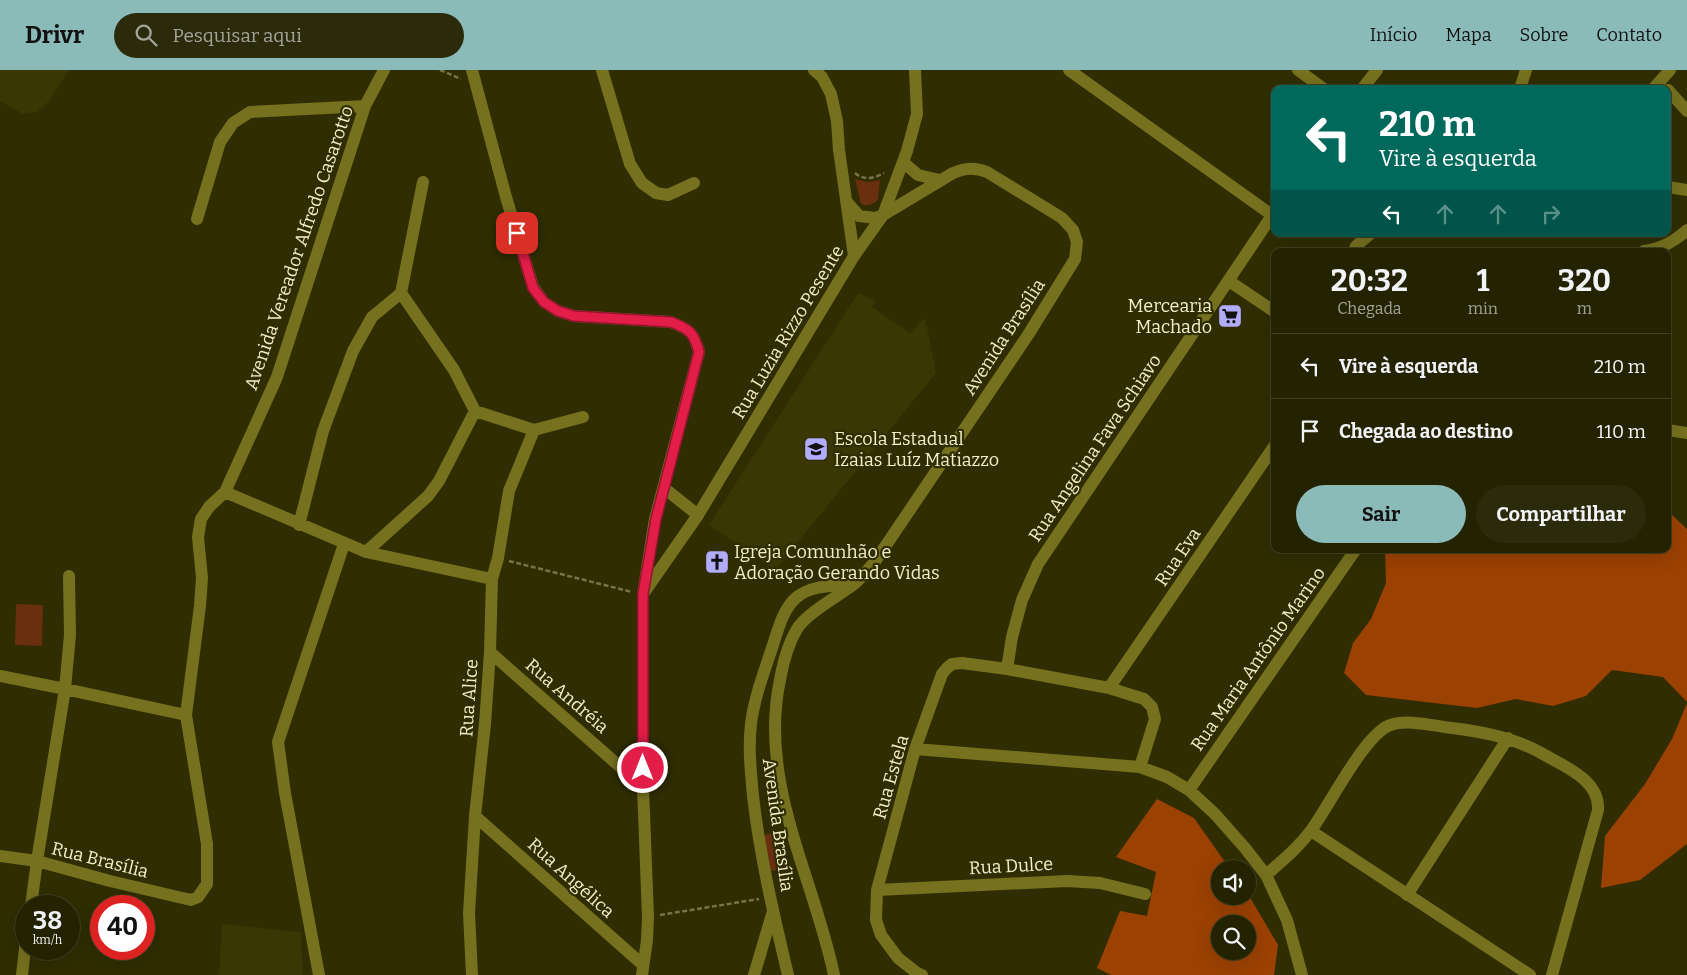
<!DOCTYPE html>
<html lang="pt">
<meta charset="utf-8">
<style>
:root{--surface:#232201;--page:#2b2a0b;--text:#f1f3f6;--muted:#a3a499;--line:#403f23;--accent:#8bbbb9}
body{margin:0;font-family:Bitter,serif;background:var(--page);color:var(--text);height:100vh;display:flex;flex-direction:column;font-size:19px;white-space:nowrap}
*{box-sizing:border-box;margin:0}
p{font-size:16px;color:var(--muted)}
.icon{flex:none;width:28px;height:28px;fill:none;stroke:currentColor;stroke-width:2;stroke-linecap:round;stroke-linejoin:round}
.map{position:relative;flex:1;overflow:hidden}
.details{position:absolute;left:1271px;top:178px;width:400px;height:305px;display:flex;flex-direction:column;background:var(--surface);border-radius:10px;box-shadow:0 5px 20px #0002,0 0 0 1px var(--line)}
.details>*{flex:none}
.guide{position:absolute;left:1271px;top:15px;width:400px;height:152px;border-radius:10px;box-shadow:0 5px 20px #0002,0 0 0 1px var(--line);background:#00695c;color:#fff;overflow:hidden}
.fabs{position:absolute;left:1211px;top:790px;display:grid;gap:10px}
.fabs a{display:grid;place-items:center;width:45px;height:45px;border-radius:50%;background:var(--surface);box-shadow:0 5px 20px #0002,0 0 0 1px var(--line);font-size:25px}
.speed{position:absolute;left:15px;top:825px;display:flex;gap:10px;font-size:25px;font-weight:700;text-align:center}
.speed>*{display:grid;place-content:center;width:65px;height:65px;border-radius:50%;background:var(--surface);box-shadow:0 5px 20px #0002,0 0 0 1px var(--line);line-height:1}
.speed small{font-size:12px;font-weight:400}
.speed .limit{border:8px solid #d22;background:#fff;color:#111}
.pin{position:absolute;display:grid;place-items:center;width:42px;height:42px;color:#fff;margin:-21px;border-radius:10px;box-shadow:0 2px 8px #0006}
.me{position:absolute;width:55px;margin:-28px;rotate:0deg;stroke-linejoin:round;filter:drop-shadow(0 0 4px #0008)}
.turn{display:flex;align-items:center;gap:18px;height:105px;padding:0 25px;font-size:22px}
.turn .icon{width:65px;height:65px;stroke-width:2.5}
.turn b{display:block;font-size:35px;line-height:42px}
.lanes{display:flex;align-items:center;height:48px;padding:0 25px;background:#0003;justify-content:center;gap:25px;direction:ltr}
.lanes .off{opacity:.35}
.eta{display:flex;justify-content:space-evenly;align-items:center;height:85px;text-align:center}
.eta b{font-size:30px;font-weight:700;line-height:35px}
.cta{display:flex;gap:10px;margin-top:auto;padding:10px 25px}
.cta a{flex:1;height:58px;border-radius:30px;background:var(--accent);color:#111;font-size:20px;font-weight:700;line-height:58px;text-align:center}
.cta a+a{background:var(--page);color:var(--text)}
ul{padding:0;list-style:none}
li{display:flex;align-items:center;gap:15px;height:65px;padding:0 25px;border-top:1px solid var(--line)}
li div{flex:1}
li b{display:block;font-size:19px}
li em{font-style:normal}
header{display:flex;align-items:center;gap:30px;box-sizing:border-box;height:70px;padding:0 25px;background:var(--accent);color:#111}
header strong{font-size:24px}
nav{display:flex;gap:28px;margin-inline-start:auto;font-size:18px}
.search{width:350px;height:45px;background:var(--page);display:flex;align-items:center;gap:12px;box-sizing:border-box;padding:0 18px;border-radius:28px;color:var(--muted);font-size:19px}
.map>svg:first-child{display:block}
.built{fill:#3a3704}
.green{fill:#692f0f}
.forest{fill:#9b4102;fill-rule:evenodd}
.lines{fill:none;stroke-linecap:round;stroke-linejoin:round}
.path{stroke:#75744a;stroke-width:2.5;stroke-dasharray:5 2.5;stroke-linecap:butt}
.minor{stroke:#76711f;stroke-width:12}
.tertiary{stroke:#76711f;stroke-width:12}
.route-casing{stroke:#92132f;stroke-width:12}
.route{stroke:#e11d48;stroke-width:9}
.labels{text-anchor:middle;stroke-width:4.5;stroke-linejoin:round;paint-order:stroke}
.street-label{font-size:18px;fill:#f0efc9;stroke:#2f2d01}
.poi-label{font-size:18px;fill:#f0efc9;stroke:#2f2d01;text-anchor:start}
</style>
<header>
<strong>Drivr</strong>
<div class="search"><svg class="icon" aria-label="search" viewBox="0 0 24 24"><circle cx="10" cy="10" r="6"/><path d="M15 15l6 6"/></svg>Pesquisar aqui</div>
<nav><a>Início</a><a>Mapa</a><a>Sobre</a><a>Contato</a></nav>
</header>
<div class="map">
<svg width="1687" height="905" viewBox="0 0 1687 905">
<rect width="100%" height="100%" fill="#2f2d01"/>
<path class="built" d="M0 0H69L49 31 37 42 23 44 0 31Z
M858 223 876 231 872 237 910 263 925 248 936 303 775 500 709 455Z
M222 854 301 862 303 905H219Z"/>
<path class="green" d="M855 109 868 112 880 110 878 130C873 134 868 137 861 134Z
M16 534 43 535 42 576 15 575Z
M781 761 788 799 770 801 764 765Z"/>
<path class="forest" d="M1668 441 1687 459V632L1663 607 1612 600 1586 626 1553 636 1516 629 1477 638 1366 625 1344 603 1353 573 1371 549 1386 513 1385 479H1668Z
M1687 633V774L1640 810 1601 818 1605 766 1645 714 1672 669Z
M1157 729 1194 748 1230 799H1220V826H1248V824L1278 875 1274 905H1111L1097 898 1120 841 1147 846 1156 802 1116 787ZM1220 854H1248V881H1220Z"/>
<g class="lines">
<path class="path" d="M440 0 461 9
M855 103C864 111 875 108 884 103
M509 491 632 522
M660 845 759 829"/>
<path class="minor" d="M472 0 506 127 533 217 544 232 558 241 574 246 671 252C689 259 694 262 699 282L655 449 643 524
M602 0 630 94 642 113 656 123 668 125 694 113
M814 0 822 7 831 24 837 51 839 80 854 186
M1069 0 1272 145
M1298 0 1324 19
M1362 19 1377 0
M1520 19 1526 0
M1653 19 1670 0
M1668 20 1687 41
M1668 117 1687 120
M846 131 859 146 875 148 883 145
M197 149 220 72 233 53 250 42 365 36
M1354 181 1356 176 1370 164
M1644 181C1662 178 1674 172 1687 160
M1229 211 1275 242
M475 341 534 360
M534 360 583 347
M1668 360 1687 363
M664 418 698 445
M225 422 366 482 492 509
M299 455 323 361 353 281 372 247 401 223
M366 482 428 426 439 411 475 341 454 300 401 223 423 112
M490 582 643 717
M1007 599 1012 567 1022 530 1038 494 1275 141
M0 606 65 619 186 645
M1109 618 1275 375
M915 679 1140 697 1167 707 1189 720 1215 744 1245 778 1266 805 1287 850 1302 905
M1189 720 1356 479
M475 746 643 895
M1311 761 1530 905
M0 786 37 791 110 811 191 830 198 827 207 814V774L186 645 200 536 202 508 198 467 201 449 209 437 225 422 277 307 365 36 384 0
M1266 805C1282 791 1299 777 1312 759 1330 734 1363 668 1388 656 1404 648 1435 656 1452 658 1484 662 1515 668 1543 684 1565 697 1600 710 1598 740L1552 905
M877 820 1067 811 1100 813 1145 824
M1407 825 1508 668
M31 836 37 791 65 619 70 565 69 506
M22 905 26 870
M319 905 285 723 278 672 344 474
M472 905 469 843 475 746 485 654 490 582 492 509 498 488 509 421 534 360
M754 905 773 841
M922 905 917 903 898 888 881 865 876 850 877 820 915 679 942 604 947 598 952 594 962 593 1007 599 1109 618 1144 629 1152 637 1155 649 1140 697"/>
<path class="tertiary" d="M903 92 918 105 940 110
M642 905 647 870 648 847 643 717V524L698 445 854 186 883 145 907 81 917 44 915 0
M788 905C774 846 760 787 753 726 751 703 748 678 751 654 754 629 763 605 771 581 777 564 782 539 797 527 812 515 833 516 852 514
M834 905C814 808 758 712 780 610 783 593 788 574 797 559 806 544 838 526 853 515 861 509 867 500 874 493L1028 265 1075 189 1077 172 1073 160 1062 148 987 102C974 97 966 98 953 103L883 145"/>
</g>
<g class="lines">
<defs>
<path id="route" d="M517 163 533 218 544 232 558 241 574 246 671 252C689 259 694 262 699 282L656 449 643 524V698"/>
</defs>
<use href="#route" class="route-casing"/>
<use href="#route" class="route"/>
</g>
<defs>
<symbol id="supermarket-square" viewBox="-11 -11 22 22"><rect x="-9" y="-9" width="18" height="18" rx="4" fill="#b1adfa" stroke="#2f2d01"/><path d="M-6-5.5h2.5l.6 2H6L4.5 2H-2.5L-4.4-4H-6ZM-1.5 3.2a1.3 1.3 0 1 0 .1 0ZM3 3.2a1.3 1.3 0 1 0 .1 0Z" fill="#111"/></symbol>
<symbol id="school-square" viewBox="-11 -11 22 22"><rect x="-9" y="-9" width="18" height="18" rx="4" fill="#b1adfa" stroke="#2f2d01"/><path d="M0-5L7-2L0 1L-7-2ZM-4 1L0 2.5L4 1V4Q0 6-4 4Z" fill="#111"/></symbol>
<symbol id="church-square" viewBox="-11 -11 22 22"><rect x="-9" y="-9" width="18" height="18" rx="4" fill="#b1adfa" stroke="#2f2d01"/><path d="M-1.2-6h2.4v3.5h3.3v2.4h-3.3V6h-2.4V-.1h-3.3v-2.4h3.3Z" fill="#111"/></symbol>
</defs>
<g fill-rule="evenodd">
<use href="#supermarket-square" x="1216" y="232" width="28" height="28"/>
<use href="#school-square" x="802" y="365" width="28" height="28"/>
<use href="#church-square" x="703" y="478" width="28" height="28"/>
</g>
<g class="labels">
<g class="street-label">
<text transform="translate(299 178) rotate(-71)" y="6">Avenida Vereador Alfredo Casarotto</text>
<text transform="translate(788 262) rotate(-59)" y="6">Rua Luzia Rizzo Pesente</text>
<text transform="translate(1004 267) rotate(-57)" y="6">Avenida Brasília</text>
<text transform="translate(1095 378) rotate(-56)" y="6">Rua Angelina Fava Schiavo</text>
<text transform="translate(1178 487) rotate(-56)" y="6">Rua Eva</text>
<text transform="translate(1258 589) rotate(-55)" y="6">Rua Maria Antônio Marino</text>
<text transform="translate(567 626) rotate(41)" y="6">Rua Andréia</text>
<text transform="translate(469 628) rotate(-86)" y="6">Rua Alice</text>
<text transform="translate(891 707) rotate(-74)" y="6">Rua Estela</text>
<text transform="translate(778 755) rotate(82)" y="6">Avenida Brasília</text>
<text transform="translate(100 790) rotate(14)" y="6">Rua Brasília</text>
<text transform="translate(1011 796) rotate(-3)" y="6">Rua Dulce</text>
<text transform="translate(571 808) rotate(42)" y="6">Rua Angélica</text>
</g>
<g class="poi-label">
<text x="1212" y="242" text-anchor="end">Mercearia<tspan x="1212" dy="21">Machado</tspan></text>
<text x="834" y="375">Escola Estadual<tspan x="834" dy="21">Izaias Luíz Matiazzo</tspan></text>
<text x="734" y="488">Igreja Comunhão e<tspan x="734" dy="21">Adoração Gerando Vidas</tspan></text>
</g>
</g>
</svg>
<div class="fabs">
<a><svg class="icon" aria-label="sound" viewBox="0 0 24 24"><path d="M4 9h4l5-4v14l-5-4H4zM17 9q2 3 0 6"/></svg></a>
<a><svg class="icon" aria-label="search" viewBox="0 0 24 24"><circle cx="10" cy="10" r="6"/><path d="M15 15l6 6"/></svg></a>
</div>
<div class="speed"><div>38<small>km/h</small></div><div class="limit">40</div></div>
<div class="pin" style="left:517px;top:163px;background:#d93025"><svg class="icon" aria-label="arrive" viewBox="0 0 24 24"><path d="M6 21V4h12l-3 4 3 4H6"/></svg></div>
<svg class="me" style="left:643px;top:698px" viewBox="-20 -20 40 40"><circle r="17" fill="#e11d48" stroke="#fff" stroke-width="3"/><path d="M0-11L8 9 0 5-8 9z" fill="#fff"/></svg>
<div class="guide">
<div class="turn"><svg class="icon" aria-label="left" viewBox="0 0 24 24"><path d="M17 20v-9H6M10 6l-5 5 5 5"/></svg><div><b>210 m</b>Vire à esquerda</div></div>
<div class="lanes"><svg class="icon" aria-label="left" viewBox="0 0 24 24"><path d="M17 20v-9H6M10 6l-5 5 5 5"/></svg><svg class="icon off" aria-label="ahead" viewBox="0 0 24 24"><path d="M12 20V5M6 11l6-6 6 6"/></svg><svg class="icon off" aria-label="ahead" viewBox="0 0 24 24"><path d="M12 20V5M6 11l6-6 6 6"/></svg><svg class="icon off" aria-label="right" viewBox="0 0 24 24"><path d="M7 20v-9h11M14 6l5 5-5 5"/></svg></div>
</div>
<section class="details">
<div class="eta">
<div><b>20:32</b><p>Chegada</p></div>
<div><b>1</b><p>min</p></div>
<div><b>320</b><p>m</p></div>
</div>
<ul>
<li><svg class="icon" aria-label="left" viewBox="0 0 24 24"><path d="M17 20v-9H6M10 6l-5 5 5 5"/></svg><div><b>Vire à esquerda</b></div><em>210 m</em></li>
<li><svg class="icon" aria-label="arrive" viewBox="0 0 24 24"><path d="M6 21V4h12l-3 4 3 4H6"/></svg><div><b>Chegada ao destino</b></div><em>110 m</em></li>
</ul>
<div class="cta"><a>Sair</a><a>Compartilhar</a></div>
</section>
</div>
